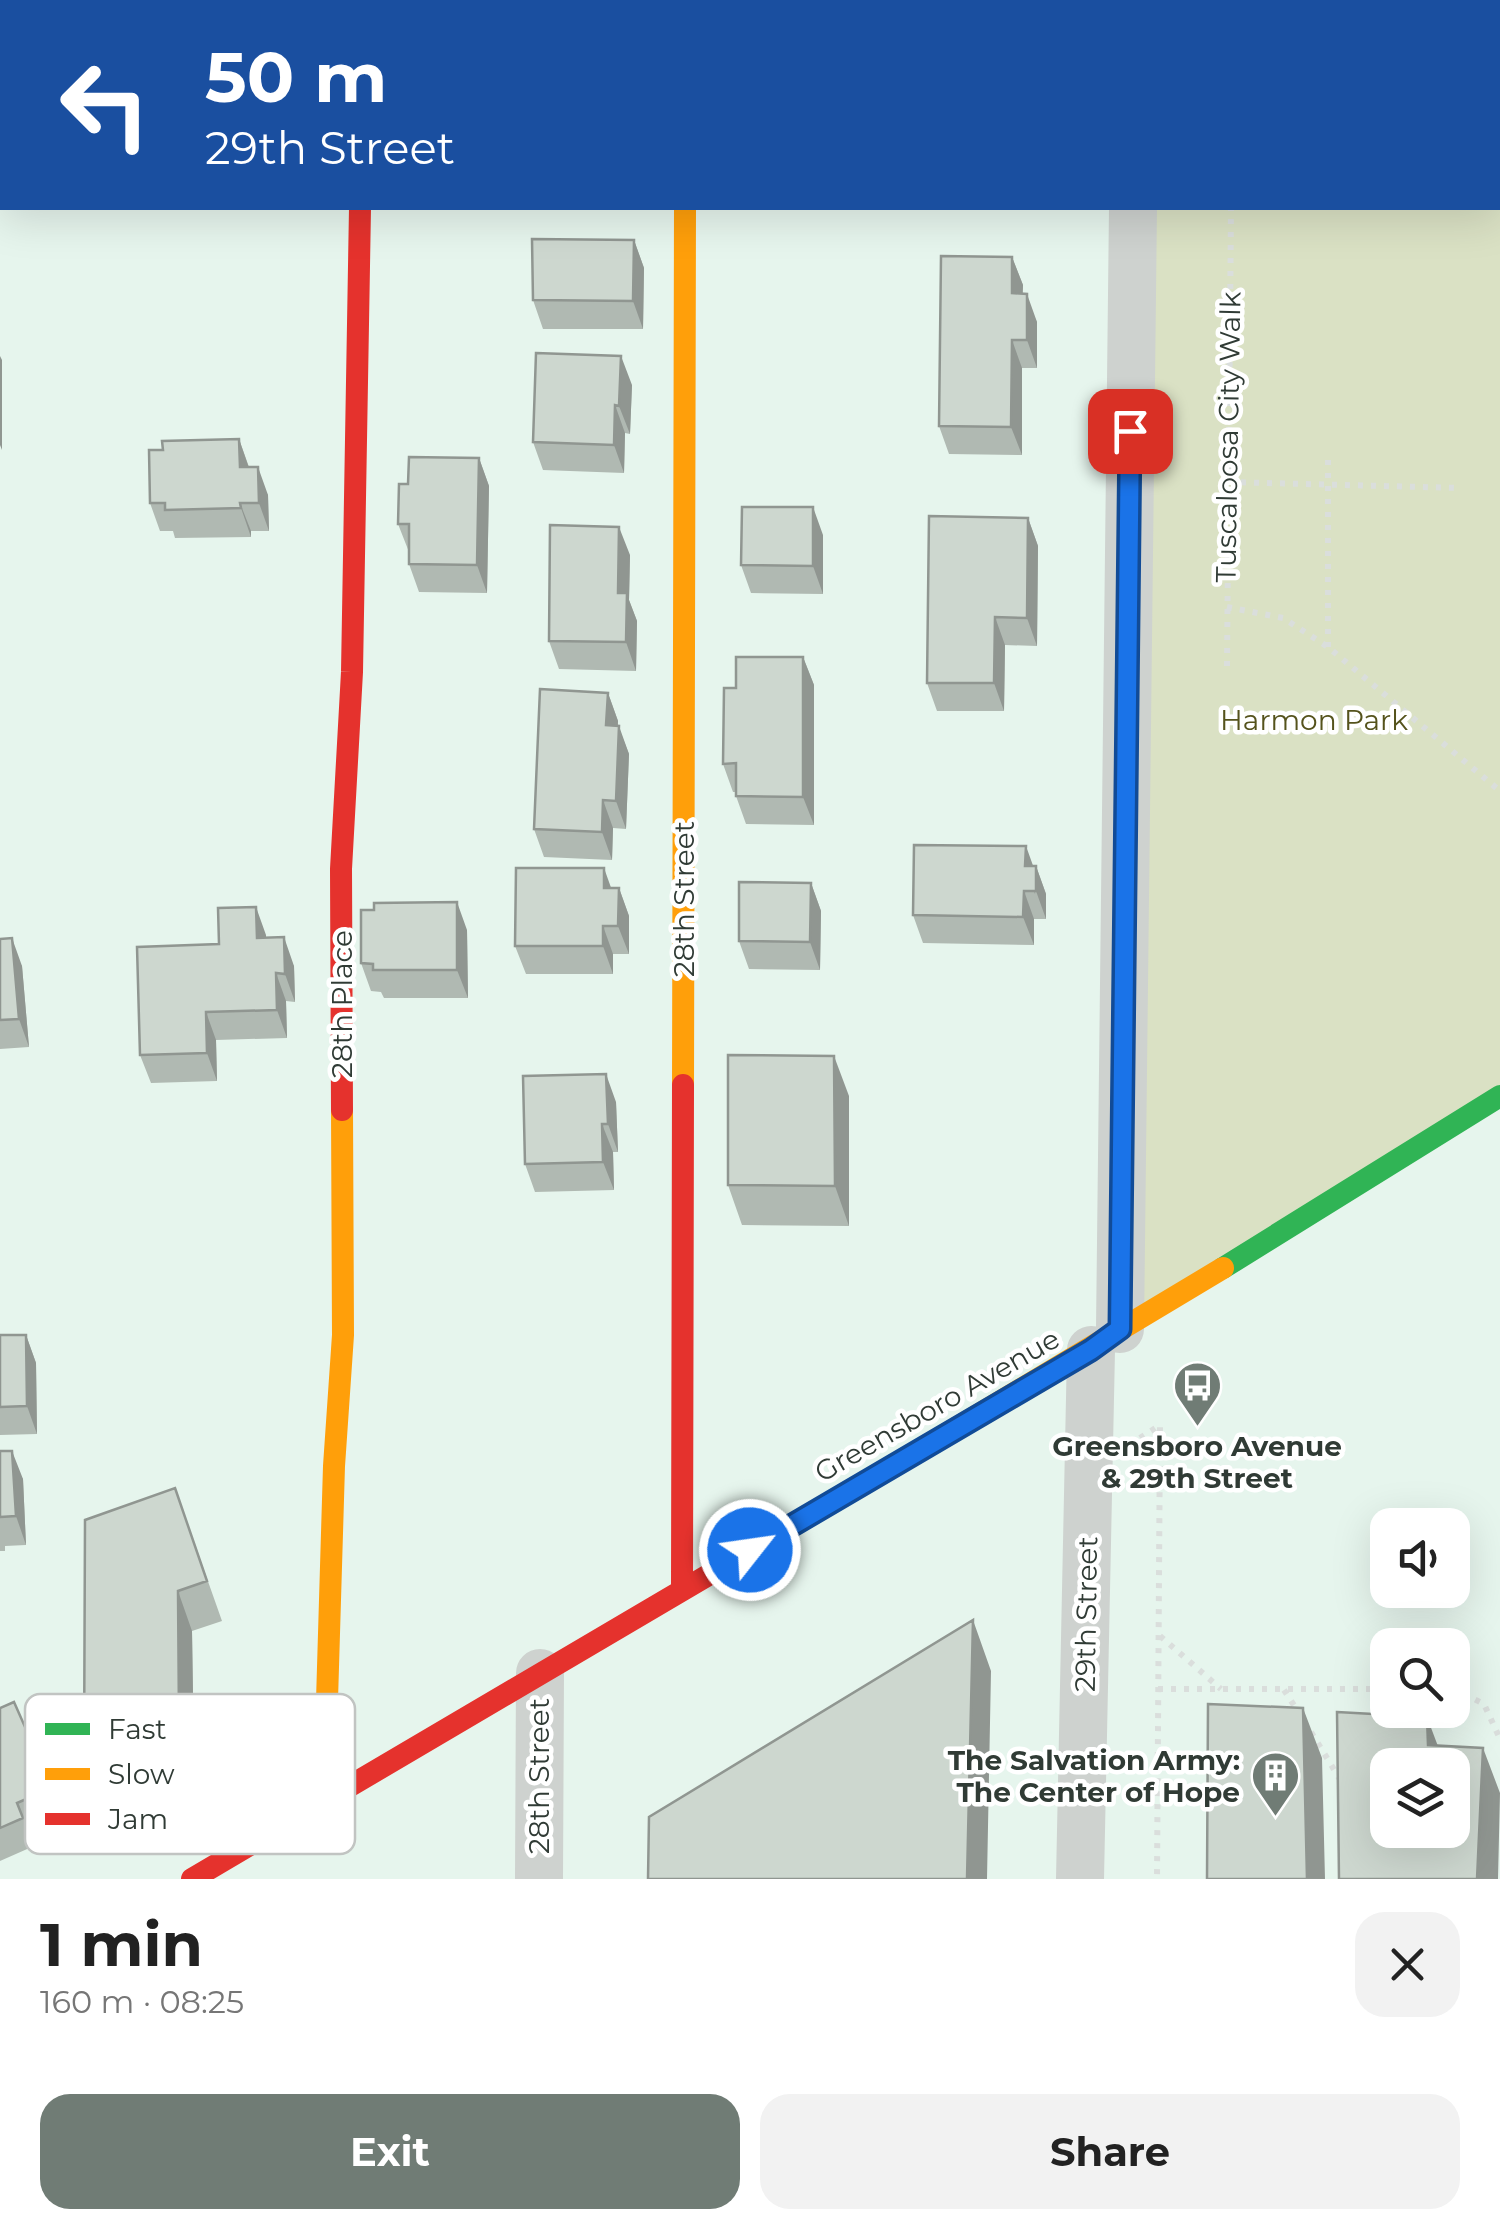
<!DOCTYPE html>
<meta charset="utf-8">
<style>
:root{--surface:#fff;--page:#f2f2f2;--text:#222;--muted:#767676;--accent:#707c75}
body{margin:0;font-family:Montserrat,sans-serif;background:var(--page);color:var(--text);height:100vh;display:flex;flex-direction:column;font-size:38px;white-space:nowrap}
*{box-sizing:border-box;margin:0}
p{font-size:32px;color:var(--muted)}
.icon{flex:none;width:55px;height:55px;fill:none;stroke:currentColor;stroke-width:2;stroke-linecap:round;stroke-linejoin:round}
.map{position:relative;height:1879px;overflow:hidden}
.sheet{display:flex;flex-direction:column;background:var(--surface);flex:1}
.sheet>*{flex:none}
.hud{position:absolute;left:0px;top:0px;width:1500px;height:210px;box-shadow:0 10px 40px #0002;background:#1a4fa0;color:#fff;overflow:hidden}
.controls{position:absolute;left:1370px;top:1508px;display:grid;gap:20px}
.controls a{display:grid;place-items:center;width:100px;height:100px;border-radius:20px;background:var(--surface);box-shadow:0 10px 40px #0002;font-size:50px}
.pin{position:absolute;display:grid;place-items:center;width:85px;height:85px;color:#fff;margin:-42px;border-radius:20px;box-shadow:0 5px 15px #0006}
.me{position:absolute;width:110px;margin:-55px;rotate:60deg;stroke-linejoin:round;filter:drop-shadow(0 0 8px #0008)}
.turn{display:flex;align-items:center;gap:35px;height:210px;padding:0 40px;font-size:45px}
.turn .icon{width:130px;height:130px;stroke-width:2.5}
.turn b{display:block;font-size:70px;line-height:85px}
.round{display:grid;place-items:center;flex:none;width:105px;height:105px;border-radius:30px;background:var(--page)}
.overview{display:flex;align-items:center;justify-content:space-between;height:170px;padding:0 40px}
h1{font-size:60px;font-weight:700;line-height:75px}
.cta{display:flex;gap:20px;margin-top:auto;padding:20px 40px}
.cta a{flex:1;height:115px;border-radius:30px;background:var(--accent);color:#fff;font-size:40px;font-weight:700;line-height:115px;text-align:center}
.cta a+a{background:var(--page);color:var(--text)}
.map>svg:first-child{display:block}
.green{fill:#dae1c4}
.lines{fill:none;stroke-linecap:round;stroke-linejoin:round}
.path{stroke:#dadedc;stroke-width:6;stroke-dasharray:5 8;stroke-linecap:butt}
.street{stroke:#ced2cf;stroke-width:48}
.fast{stroke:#30b455;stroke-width:22}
.slow{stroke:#ff9f0a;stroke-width:22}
.jam{stroke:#e5322d;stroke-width:22}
.wall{fill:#b0b9b2}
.shaded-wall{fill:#909691}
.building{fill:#cdd7cf;stroke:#909691;stroke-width:2.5;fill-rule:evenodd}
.route-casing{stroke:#114b97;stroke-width:25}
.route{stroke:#1a73e8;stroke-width:18}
.labels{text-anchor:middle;stroke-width:9;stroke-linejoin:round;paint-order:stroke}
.street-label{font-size:28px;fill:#303b35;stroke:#fff}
.park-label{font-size:28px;fill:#55531c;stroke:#fff}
.poi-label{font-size:28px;font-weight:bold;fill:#303b35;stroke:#fff}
.key{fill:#fff;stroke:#c1c4c2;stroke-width:2.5}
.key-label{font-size:28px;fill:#303b35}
</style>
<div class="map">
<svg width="1500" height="1879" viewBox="0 0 1500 1879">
<rect width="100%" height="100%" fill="#e6f5ed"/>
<path class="green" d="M1135 0H1500V1096L1120 1329 1133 208H1498V2Z"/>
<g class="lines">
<path class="path" d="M1232 2V0
M1228 482 1461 488
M1227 607 1283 618 1328 647 1500 791
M1328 647V459
M1227 666 1231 208
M1140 1438 1160 1425 1157 1879
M1160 1636 1221 1689
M1452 1688 1484 1704 1500 1739
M1158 1689H1388
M1284 1690 1299 1713
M1311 1732 1341 1781"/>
<path class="street" d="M347 0V2
M686 2V0
M1135 2V0
M1120 1329 1133 208
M539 1879 540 1673
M1080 1879 1091 1350"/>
<path class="fast" d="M1223 1268 1500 1096"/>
<path class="slow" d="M683 1085 685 208
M856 1488 1223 1268
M324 1801 334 1466 343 1335 342 1110"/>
<path class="jam" d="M342 1110 341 869 352 672 360 208
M682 1590 683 1085
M192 1879 856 1488"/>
</g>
<path class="wall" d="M0 0H70V2H2V77H0Z
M634 240 644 268 643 329H543L533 300Z
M1012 257 1023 285 1022 293 1037 322V368H1022V455L949 454 939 426Z
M632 385 630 434 625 433 624 473 543 470 533 442Z
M239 439 249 467 268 495 269 531H251V537L175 538 173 531H160L150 503 163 450Z
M479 458 489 486 487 593 419 592 409 564V552L398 524 408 484Z
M1028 518 1038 546 1037 646 1005 645 1004 711H937L927 683Z
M823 535V594L751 593 741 565Z
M630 555 629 600 637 621 636 671 559 669 549 641Z
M803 657 814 685V825L746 824 736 796V792H733L723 764Z
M608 693 618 721V726L629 754 626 829 613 828 612 860 544 857 534 829Z
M1033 866H1036L1046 894V919H1034V945L923 943 913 915Z
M811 883 821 911 820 970 749 969 739 941Z
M611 888H619L629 916V954H613V974H526L515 946Z
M467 930 468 998H384L381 992 371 991 361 963Z
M266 935V938L294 966 295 1002 286 1001 287 1038 216 1040 217 1081 151 1083 140 1055 219 944Z
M0 939 22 966 29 1047 0 1049Z
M849 1096V1226L742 1225 728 1185Z
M616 1102 618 1152H613L614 1190 535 1192 525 1164Z
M0 1335H26L36 1363 37 1434 0 1435Z
M0 1451 23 1479 26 1545 5 1546V1551H0Z
M175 1488 222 1621 192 1631 194 1761 170 1770V1776L98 1804 84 1764Z
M0 1708 52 1788 62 1816 28 1831 34 1846 0 1861Z"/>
<path class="shaded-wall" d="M634 240 644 268 643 329 633 301Z
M1012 257 1023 285 1022 321 1012 293Z
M1027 294 1037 322V368L1027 340Z
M1012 340 1022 368V455L1011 427Z
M0 356 2 360V450L0 445Z
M621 356 632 385 630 434 619 406Z
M615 405 625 433 624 473 614 445Z
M239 439 249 468 240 467Z
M479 458 489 486 487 593 477 565Z
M258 467 268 495 269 531 259 503Z
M240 503 251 531V537L241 508Z
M813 507 823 535V594L813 566Z
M1028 518 1038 546 1037 646 1027 618Z
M619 527 630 555 629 600 637 621 636 671 626 642 618 593Z
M995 617 1005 645 1004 711 994 683Z
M803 657 814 685V825L803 797Z
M608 693 618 721 616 753 606 725Z
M619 726 629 754 626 829 616 801Z
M603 800 613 828 612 860 602 832Z
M1026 846 1036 874V866L1046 894V919L1036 891V885L1035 894 1025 866Z
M604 868 614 896 604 888Z
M811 883 821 911 820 970 810 942Z
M619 888 629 916V954L618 926Z
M1024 891 1034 919V945L1023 917Z
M457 902 467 930 468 998 457 970Z
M256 907 266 935 267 966 257 938Z
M603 926 613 954V974L603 946Z
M284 937 294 966 295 1002 285 974Z
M12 938 22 966 29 1047 19 1019Z
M276 973 286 1001 287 1038 277 1010Z
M206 1012 216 1040 217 1081 207 1053Z
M834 1056 849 1096V1226L835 1186Z
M606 1074 616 1102 618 1152 608 1124Z
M602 1124 613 1152 614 1190 603 1162Z
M26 1335 36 1363 37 1434 27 1406Z
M12 1451 23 1479 26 1545 16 1516Z
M178 1591 192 1631 194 1761 179 1720Z
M973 1620 991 1671 987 1879H967Z
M1303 1708 1322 1758 1325 1879H1307Z
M1427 1717 1445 1765 1428 1745Z
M156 1730 170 1770V1776L155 1736Z
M1483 1748 1500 1793 1498 1879H1477Z"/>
<path class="building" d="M0 0H61V2H2V48H0Z
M543 0H624V2H543Z
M787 0H847L848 2H787Z
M532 239 634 240 633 301 533 300Z
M941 256 1012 257V293L1027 294V340H1012L1011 427 939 426Z
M536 353 621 356 619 406 615 405 614 445 533 442Z
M239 439 240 467H258L259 503H240L241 508 165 510V503H150L149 450H163L162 441Z
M409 457 479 458 477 565 409 564V524H398L399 484H408Z
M742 507H813V566L741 565Z
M929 516 1028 518 1027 618 995 617 994 683H927Z
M550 525 619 527 618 593H627L626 642 549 641Z
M736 657H803V797L736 796V763L723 764 724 688H736Z
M540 689 608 693 606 725 619 726 616 801 603 800 602 832 534 829Z
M914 845 1026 846 1025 866H1036V891H1024L1023 917 913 915Z
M516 868H604V888H619L618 926H603V946H515Z
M739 882 811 883 810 942 739 941Z
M457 902V970H373V964L361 963V910H374V903Z
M256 907 257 938 284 937 285 974 276 973 277 1010 206 1012 207 1053 140 1055 137 947 219 944 218 908Z
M12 938 19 1019 0 1020V939Z
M728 1055 834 1056 835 1186 728 1185Z
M606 1074 608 1124H602L603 1162 525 1164 523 1076Z
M0 1335H26L27 1406 0 1407Z
M0 1451H12L16 1516 0 1517Z
M175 1488 207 1581 178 1591 179 1720 156 1730 155 1736 84 1764 85 1520Z
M973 1620 967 1879H648L649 1817Z
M14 1702 52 1788 17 1803 23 1818 0 1828V1708Z
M1208 1704 1303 1708 1307 1879H1207Z
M1337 1712 1427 1717 1428 1745 1483 1748 1477 1879H1339ZM1388 1765H1452V1830H1388Z"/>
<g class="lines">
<defs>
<path id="route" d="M750 1550 1091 1350 1120 1329 1130 431"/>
</defs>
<use href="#route" class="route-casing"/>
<use href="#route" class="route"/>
</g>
<defs>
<symbol id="bus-pin" viewBox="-11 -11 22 30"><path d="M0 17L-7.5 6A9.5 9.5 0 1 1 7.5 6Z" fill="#707c75" stroke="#fff"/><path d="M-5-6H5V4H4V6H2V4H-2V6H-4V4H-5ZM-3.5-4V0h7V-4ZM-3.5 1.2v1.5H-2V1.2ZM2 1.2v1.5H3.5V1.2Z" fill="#fff"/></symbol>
<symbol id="building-pin" viewBox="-11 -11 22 30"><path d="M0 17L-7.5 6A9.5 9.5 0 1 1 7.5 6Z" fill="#707c75" stroke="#fff"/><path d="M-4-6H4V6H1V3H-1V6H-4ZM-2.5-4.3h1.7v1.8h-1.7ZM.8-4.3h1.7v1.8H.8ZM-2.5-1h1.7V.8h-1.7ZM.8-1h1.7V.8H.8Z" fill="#fff"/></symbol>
</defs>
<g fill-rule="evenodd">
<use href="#bus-pin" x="1170" y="1358" width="55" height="75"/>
<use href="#building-pin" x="1248" y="1748" width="55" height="75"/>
</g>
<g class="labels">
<g class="street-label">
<text transform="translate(1228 437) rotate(-89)" y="10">Tuscaloosa City Walk</text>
<text transform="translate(684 899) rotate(-90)" y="10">28th Street</text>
<text transform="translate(342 1004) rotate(-90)" y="10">28th Place</text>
<text transform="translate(937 1405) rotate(-30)" y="10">Greensboro Avenue</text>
<text transform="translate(1086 1614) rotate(-89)" y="10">29th Street</text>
<text transform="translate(539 1776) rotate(-90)" y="10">28th Street</text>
</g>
<g class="park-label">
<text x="1314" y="730">Harmon Park</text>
</g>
<g class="poi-label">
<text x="1197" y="1456">Greensboro Avenue<tspan x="1197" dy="32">&amp; 29th Street</tspan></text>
<text x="1240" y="1770" text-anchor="end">The Salvation Army:<tspan x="1240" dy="32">The Center of Hope</tspan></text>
</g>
</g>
<rect x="25" y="1694" width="330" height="160" rx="15" class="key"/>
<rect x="45" y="1723" width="45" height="12" fill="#30b455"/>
<rect x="45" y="1768" width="45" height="12" fill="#ff9f0a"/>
<rect x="45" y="1813" width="45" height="12" fill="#e5322d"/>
<g class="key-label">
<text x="108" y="1739">Fast</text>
<text x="108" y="1784">Slow</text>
<text x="108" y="1829">Jam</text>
</g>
</svg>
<div class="controls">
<a><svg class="icon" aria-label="sound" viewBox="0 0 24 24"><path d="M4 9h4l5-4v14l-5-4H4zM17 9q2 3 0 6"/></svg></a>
<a><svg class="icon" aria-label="search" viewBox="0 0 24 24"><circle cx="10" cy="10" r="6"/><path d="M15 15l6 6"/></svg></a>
<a><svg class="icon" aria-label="layers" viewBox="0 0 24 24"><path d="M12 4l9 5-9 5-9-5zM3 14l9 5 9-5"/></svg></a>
</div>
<div class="pin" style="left:1130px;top:431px;background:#d93025"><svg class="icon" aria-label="arrive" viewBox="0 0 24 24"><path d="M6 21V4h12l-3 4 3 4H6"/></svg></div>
<svg class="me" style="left:750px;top:1550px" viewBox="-20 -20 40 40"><circle r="17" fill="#1a73e8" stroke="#fff" stroke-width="3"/><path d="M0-11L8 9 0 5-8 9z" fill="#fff"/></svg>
<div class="hud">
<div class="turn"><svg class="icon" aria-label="left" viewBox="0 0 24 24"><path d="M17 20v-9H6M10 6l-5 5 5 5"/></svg><div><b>50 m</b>29th Street</div></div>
</div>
</div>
<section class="sheet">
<div class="overview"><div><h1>1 min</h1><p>160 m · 08:25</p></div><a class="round"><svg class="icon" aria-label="close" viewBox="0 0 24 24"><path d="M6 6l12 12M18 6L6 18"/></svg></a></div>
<div class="cta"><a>Exit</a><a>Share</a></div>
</section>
